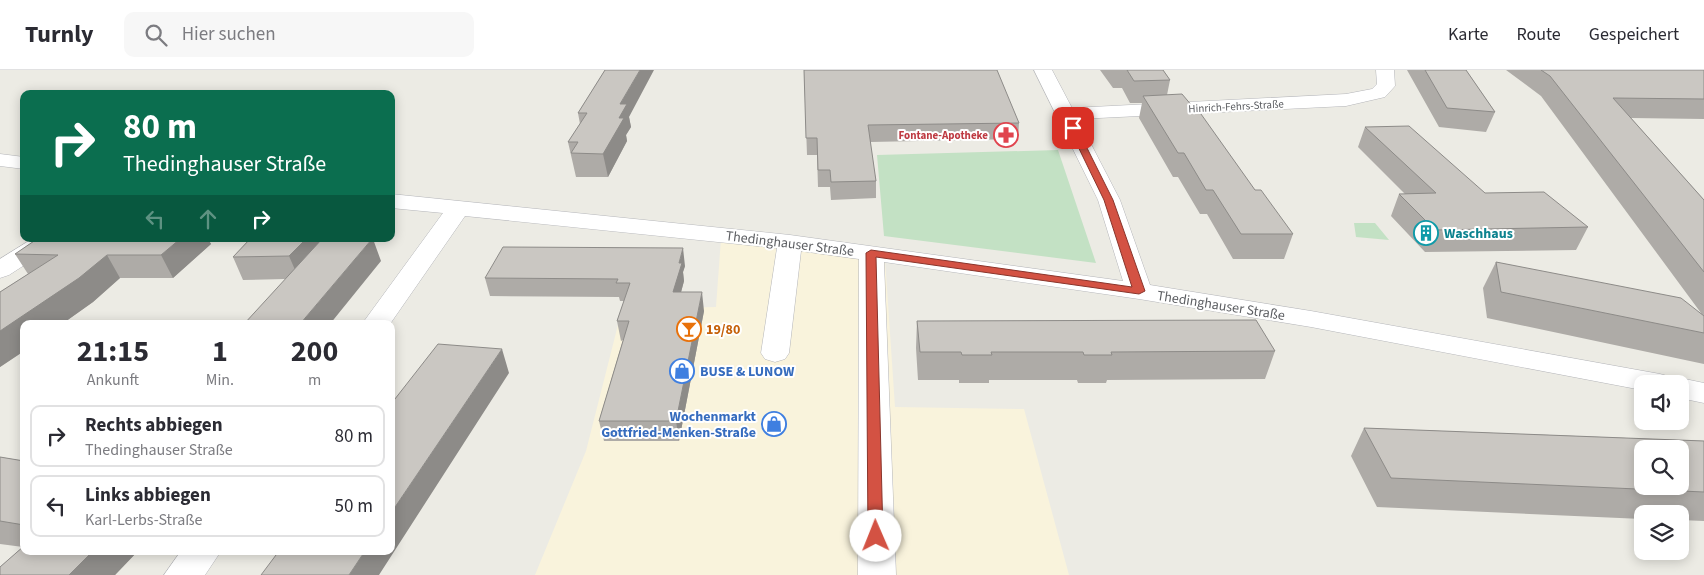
<!DOCTYPE html>
<html lang="de">
<meta charset="utf-8">
<style>
:root{--surface:#fff;--page:#f7f7f7;--text:#2b2b33;--muted:#7c7c81;--line:#e1e1e2}
body{margin:0;font-family:"Source Sans 3",sans-serif;background:var(--page);color:var(--text);height:100vh;display:flex;flex-direction:column;font-size:19px;white-space:nowrap}
*{box-sizing:border-box;margin:0}
p{font-size:16px;color:var(--muted)}
.icon{flex:none;width:28px;height:28px;fill:none;stroke:currentColor;stroke-width:2;stroke-linecap:round;stroke-linejoin:round}
.map{position:relative;flex:1;overflow:hidden}
.panel{position:absolute;left:20px;top:250px;width:375px;height:235px;display:flex;flex-direction:column;background:var(--surface);border-radius:10px;box-shadow:0 2px 12px #0003}
.panel>*{flex:none}
.banner{position:absolute;left:20px;top:20px;width:375px;height:152px;border-radius:10px;box-shadow:0 2px 12px #0003;background:#0b6e4f;color:#fff;overflow:hidden}
.tools{position:absolute;left:1634px;top:305px;display:grid;gap:10px}
.tools a{display:grid;place-items:center;width:55px;height:55px;border-radius:10px;background:var(--surface);box-shadow:0 2px 12px #0003;font-size:25px}
.pin{position:absolute;display:grid;place-items:center;width:42px;height:42px;color:#fff;margin:-21px;border-radius:10px;box-shadow:0 2px 8px #0006}
.me{position:absolute;width:55px;margin:-28px;rotate:359deg;stroke-linejoin:round;filter:drop-shadow(0 0 4px #0008)}
.turn{display:flex;align-items:center;gap:18px;height:105px;padding:0 20px;font-size:22px}
.turn .icon{width:65px;height:65px;stroke-width:2.5}
.turn b{display:block;font-size:35px;line-height:42px}
.lanes{display:flex;align-items:center;height:48px;padding:0 20px;background:#0003;justify-content:center;gap:25px;direction:ltr}
.lanes .off{opacity:.35}
.eta{display:flex;justify-content:space-evenly;align-items:center;height:85px;text-align:center}
.eta b{font-size:30px;font-weight:700;line-height:35px}
ul{padding:0;list-style:none}
li{display:flex;align-items:center;gap:15px;height:62px;margin:0 10px 8px;padding:0 10px;border:2px solid var(--line);border-radius:10px}
li div{flex:1}
li b{display:block;font-size:19px}
li em{font-style:normal}
header{display:flex;align-items:center;gap:30px;box-sizing:border-box;height:70px;padding:0 25px;background:var(--surface);border-bottom:1px solid var(--line)}
header strong{font-size:24px}
nav{display:flex;gap:28px;margin-inline-start:auto;font-size:18px}
.search{width:350px;height:45px;background:var(--page);display:flex;align-items:center;gap:12px;box-sizing:border-box;padding:0 18px;border-radius:10px;color:var(--muted);font-size:19px}
.map>svg:first-child{display:block}
.commercial{fill:#f9f3dc}
.green{fill:#c3e1c4}
.lines{fill:none;stroke-linecap:round;stroke-linejoin:round}
.minor-casing{stroke:#b4b5b9;stroke-width:1}
.minor{fill:#fff;fill-rule:evenodd}
.wall{fill:#aeaba7}
.shaded-wall{fill:#8d8b88}
.building{fill:#cac7c2;stroke:#8d8b88;fill-rule:evenodd}
.route{fill:#d35243;stroke:#89352c}
.labels{text-anchor:middle;stroke-width:4;stroke-linejoin:round;paint-order:stroke}
.far-street-label{font-size:11px;fill:#5c5e62;stroke:#fff}
.far-health-label{font-size:11px;font-weight:bold;fill:#be3a42;stroke:#fff;text-anchor:end}
.culture-label{font-size:14px;font-weight:bold;fill:#0d838f;stroke:#fff;text-anchor:start}
.street-label{font-size:14px;fill:#5c5e62;stroke:#fff}
.food-label{font-size:14px;font-weight:bold;fill:#c56008;stroke:#fff;text-anchor:start}
.shop-label{font-size:14px;font-weight:bold;fill:#366cbe;stroke:#fff;text-anchor:start}
</style>
<header>
<strong>Turnly</strong>
<div class="search"><svg class="icon" aria-label="search" viewBox="0 0 24 24"><circle cx="10" cy="10" r="6"/><path d="M15 15l6 6"/></svg>Hier suchen</div>
<nav><a>Karte</a><a>Route</a><a>Gespeichert</a></nav>
</header>
<div class="map">
<svg width="1704" height="505" viewBox="0 0 1704 505">
<rect width="100%" height="100%" fill="#ecebe4"/>
<path class="commercial" d="M721 169 885 189 895 337 1024 339 1069 505H535L586 381 622 239 716 237Z"/>
<path class="green" d="M1058 80 1096 193 884 166 877 85Z
M1354 153H1375L1389 170 1356 167Z"/>
<g class="lines">
<defs>
<path id="minor" d="M1034 0H1052L1072 38 1346 24 1372 19 1377 14 1376 0H1394L1395 16 1385 27 1346 36 1078 49 1120 130 1150 215 1311 241 1660 304 1671 307 1673 310 1680 308 1704 313V333L1680 328V314H1642V320L1311 257 1139 229 884 192 896 505H858L859 189 801 181 789 283 785 289 775 292 765 289 761 283 777 178 465 146 390 254H362L443 143 391 138V124L790 165 1123 211 1098 130Z
M0 84 24 87V99L0 96Z
M32 169H60L57 174 9 205 0 208V189Z
M181 481H221L205 505H164Z"/>
</defs>
<use href="#minor" class="minor-casing"/>
<use href="#minor" class="minor"/>
</g>
<path class="wall" d="M605 0 629 47 631 57 626 65 627 71 608 107H576L568 72 580 54 578 43Z
M804 0 1019 53 1018 69 870 72 876 111V128L831 130 830 117H818L817 85H807Z
M1100 0H1163L1170 10 1167 25 1255 120 1293 164 1284 189H1233L1207 144H1200L1178 107H1173L1139 48 1142 33H1130L1122 18H1113Z
M1407 0H1466L1495 42 1486 62 1439 57Z
M1506 0H1704V49L1631 48 1704 130V294L1487 248 1483 218 1496 192 1701 243 1541 26Z
M1365 57 1485 123 1588 157 1576 180 1425 182 1391 146 1399 124H1405L1358 77Z
M37 169H208L211 174 173 208H120L93 232 62 254H24V281L0 297V222L28 204 15 184Z
M250 169 381 191 285 209 243 210 233 187Z
M685 196 683 202 684 211 681 222 704 241 679 371H604L599 351 623 270 621 271 617 251 624 231H620L619 227 490 226 485 208Z
M917 251 1275 281 1265 309 1107 310 1106 313H1078L1077 310H989V313H959V310H918L916 278Z
M1364 358 1704 371V451L1680 450V444H1642V449L1377 437 1351 386Z
M0 387 24 391V481H138L115 505H0V497L23 477 0 474Z"/>
<path class="shaded-wall" d="M640 0H654L629 47 631 57 626 65 627 71 608 107 603 84 619 48 620 34Z
M180 169H208L211 174 173 208 161 185Z
M306 169H326L299 209 289 186Z
M372 169H373L381 191 330 254H300Z
M683 178 685 196 683 202 684 211 676 241 673 222 679 193Z
M107 185 120 208 93 232 62 254H24V281L0 297V261Z
M702 222 704 241 679 371 676 351Z
M502 279 509 303 379 505H349L365 481H391V443Z
M93 481H138L115 505H69Z"/>
<path class="building" d="M605 0H640L620 34H627L619 48H624L603 84 571 83 578 72H568L587 43H578Z
M804 0H997L1019 53 868 55 876 111 831 112 830 100H818L817 68H806Z
M1127 0H1163L1170 10 1134 11Z
M1425 0H1466L1495 42 1447 38Z
M1541 0H1704V29L1613 28 1704 130V202L1550 6Z
M1182 24 1193 37H1196L1255 120H1261L1293 164H1241L1213 120H1206L1184 83H1178L1143 26Z
M1409 56 1485 123 1544 122 1588 157 1435 160 1399 124 1436 123 1365 57Z
M37 169H180L161 185H107L79 208 0 261V222L58 185 15 184Z
M250 169H306L289 186 233 187Z
M322 169H372L300 254H244Z
M503 177 683 178 679 193H682L673 222H702L676 351H599L629 251H617L630 213H616L618 209 485 208Z
M1496 192 1681 228 1704 246V263L1501 222Z
M1256 250 1275 281 1111 282 1112 285H1084L1083 282H991L992 285H962L961 282H920L917 251Z
M438 274 502 279 391 443V334Z
M1364 358 1704 371V422L1391 408ZM1642 379H1680V416H1642Z
M0 387 24 391V455L0 451Z
M24 476V481H93L69 505H0V497Z
M279 481H365L349 505H261Z"/>
<path class="route" d="M1070 56 1077 58 1113 130 1145 221 1139 224 876 187 883 466 881 470H871L868 466 866 183 871 180 1132 217 1104 130 1069 58Z"/>
<defs>
<symbol id="pharmacy-ring" viewBox="-11 -11 22 22"><circle r="9.5" fill="#fff" stroke="#e0444e" stroke-width="1.5"/><path d="M-2-6h4v4h4v4h-4v4h-4v-4h-4v-4h4Z" fill="#e0444e"/></symbol>
<symbol id="building-ring" viewBox="-11 -11 22 22"><circle r="9.5" fill="#fff" stroke="#0f9aa8" stroke-width="1.5"/><path d="M-4-6H4V6H1V3H-1V6H-4ZM-2.5-4.3h1.7v1.8h-1.7ZM.8-4.3h1.7v1.8H.8ZM-2.5-1h1.7V.8h-1.7ZM.8-1h1.7V.8H.8Z" fill="#0f9aa8"/></symbol>
<symbol id="bar-ring" viewBox="-11 -11 22 22"><circle r="9.5" fill="#fff" stroke="#e8710a" stroke-width="1.5"/><path d="M-6-5H6L.8 .8V4.5H3.5V6h-7V4.5H-.8V.8Z" fill="#e8710a"/></symbol>
<symbol id="shop-ring" viewBox="-11 -11 22 22"><circle r="9.5" fill="#fff" stroke="#3f7fe0" stroke-width="1.5"/><path d="M-5-2.5h2.3a2.7 3.5 0 0 1 5.4 0H5L5.5 6h-11ZM-1.5-2.5h3a1.5 2.3 0 0 0-3 0Z" fill="#3f7fe0"/></symbol>
</defs>
<g fill-rule="evenodd">
<use href="#pharmacy-ring" x="992" y="51" width="28" height="28"/>
<use href="#building-ring" x="1412" y="149" width="28" height="28"/>
<use href="#bar-ring" x="675" y="245" width="28" height="28"/>
<use href="#shop-ring" x="668" y="287" width="28" height="28"/>
<use href="#shop-ring" x="760" y="340" width="28" height="28"/>
</g>
<g class="labels">
<g class="far-street-label">
<text transform="translate(1236 36) rotate(-3)" y="4">Hinrich-Fehrs-Straße</text>
</g>
<g class="far-health-label">
<text x="988" y="69">Fontane-Apotheke</text>
</g>
<g class="culture-label">
<text x="1444" y="168">Waschhaus</text>
</g>
<g class="street-label">
<text transform="translate(790 173) rotate(7)" y="5">Thedinghauser Straße</text>
<text transform="translate(1221 235) rotate(9)" y="5">Thedinghauser Straße</text>
</g>
<g class="food-label">
<text x="706" y="264">19/80</text>
</g>
<g class="shop-label">
<text x="700" y="306">BUSE &amp; LUNOW</text>
<text x="756" y="351" text-anchor="end">Wochenmarkt<tspan x="756" dy="16">Gottfried-Menken-Straße</tspan></text>
</g>
</g>
</svg>
<div class="tools">
<a><svg class="icon" aria-label="sound" viewBox="0 0 24 24"><path d="M4 9h4l5-4v14l-5-4H4zM17 9q2 3 0 6"/></svg></a>
<a><svg class="icon" aria-label="search" viewBox="0 0 24 24"><circle cx="10" cy="10" r="6"/><path d="M15 15l6 6"/></svg></a>
<a><svg class="icon" aria-label="layers" viewBox="0 0 24 24"><path d="M12 4l9 5-9 5-9-5zM3 14l9 5 9-5"/></svg></a>
</div>
<div class="pin" style="left:1073px;top:58px;background:#d93025"><svg class="icon" aria-label="arrive" viewBox="0 0 24 24"><path d="M6 21V4h12l-3 4 3 4H6"/></svg></div>
<svg class="me" style="left:876px;top:466px" viewBox="-20 -20 40 40"><circle r="19" fill="#fff"/><path d="M0-13L10 11 0 6-10 11z" fill="#d35243"/></svg>
<div class="banner">
<div class="turn"><svg class="icon" aria-label="right" viewBox="0 0 24 24"><path d="M7 20v-9h11M14 6l5 5-5 5"/></svg><div><b>80 m</b>Thedinghauser Straße</div></div>
<div class="lanes"><svg class="icon off" aria-label="left" viewBox="0 0 24 24"><path d="M17 20v-9H6M10 6l-5 5 5 5"/></svg><svg class="icon off" aria-label="ahead" viewBox="0 0 24 24"><path d="M12 20V5M6 11l6-6 6 6"/></svg><svg class="icon" aria-label="right" viewBox="0 0 24 24"><path d="M7 20v-9h11M14 6l5 5-5 5"/></svg></div>
</div>
<section class="panel">
<div class="eta">
<div><b>21:15</b><p>Ankunft</p></div>
<div><b>1</b><p>Min.</p></div>
<div><b>200</b><p>m</p></div>
</div>
<ul>
<li><svg class="icon" aria-label="right" viewBox="0 0 24 24"><path d="M7 20v-9h11M14 6l5 5-5 5"/></svg><div><b>Rechts abbiegen</b><p>Thedinghauser Straße</p></div><em>80 m</em></li>
<li><svg class="icon" aria-label="left" viewBox="0 0 24 24"><path d="M17 20v-9H6M10 6l-5 5 5 5"/></svg><div><b>Links abbiegen</b><p>Karl-Lerbs-Straße</p></div><em>50 m</em></li>
</ul>
</section>
</div>
